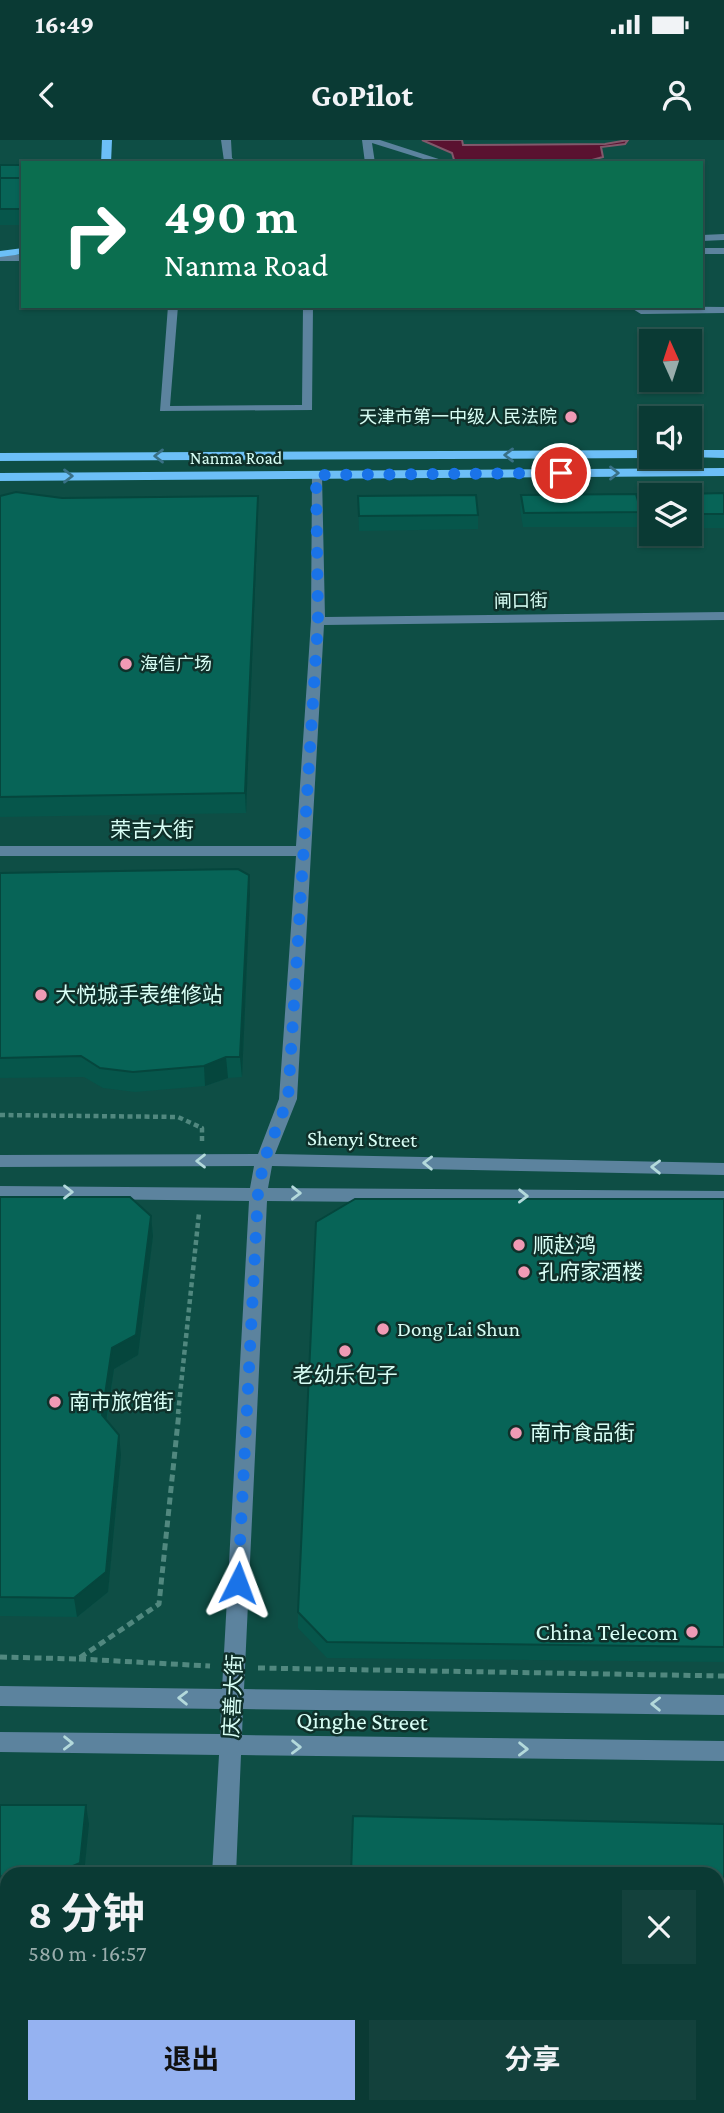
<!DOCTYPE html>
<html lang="zh">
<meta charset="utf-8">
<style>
:root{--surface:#0a3a34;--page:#13413c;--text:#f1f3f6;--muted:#99adac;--line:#2a544f;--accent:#95b2f1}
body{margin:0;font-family:"Crimson Pro","Noto Sans SC",serif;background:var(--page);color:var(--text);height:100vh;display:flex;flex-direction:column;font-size:26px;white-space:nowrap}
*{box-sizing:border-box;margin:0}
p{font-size:23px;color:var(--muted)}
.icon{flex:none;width:38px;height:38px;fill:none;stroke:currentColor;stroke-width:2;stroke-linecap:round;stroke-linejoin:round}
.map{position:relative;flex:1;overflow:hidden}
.panel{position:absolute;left:0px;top:1727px;width:724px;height:247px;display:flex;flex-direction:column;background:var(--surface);border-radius:21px 21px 0 0;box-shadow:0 2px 5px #0004,0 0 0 2px var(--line)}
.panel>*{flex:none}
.hud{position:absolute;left:21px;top:21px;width:682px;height:147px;border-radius:0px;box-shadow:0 2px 5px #0004,0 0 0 2px var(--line);background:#0b6e4f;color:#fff;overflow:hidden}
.needle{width:46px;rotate:357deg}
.controls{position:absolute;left:639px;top:189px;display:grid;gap:14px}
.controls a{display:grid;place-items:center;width:63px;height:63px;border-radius:0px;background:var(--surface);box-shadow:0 2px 5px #0004,0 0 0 2px var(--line);font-size:35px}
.pin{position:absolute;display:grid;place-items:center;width:60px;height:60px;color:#fff;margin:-30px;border:4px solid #fff;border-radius:50%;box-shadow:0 2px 7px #0007}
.me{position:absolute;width:77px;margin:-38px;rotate:3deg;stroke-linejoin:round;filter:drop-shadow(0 0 5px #0008)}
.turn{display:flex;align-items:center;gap:24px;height:147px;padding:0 28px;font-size:32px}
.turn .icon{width:91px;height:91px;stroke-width:2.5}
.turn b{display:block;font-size:49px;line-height:60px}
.round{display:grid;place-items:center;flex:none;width:74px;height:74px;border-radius:0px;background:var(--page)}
.summary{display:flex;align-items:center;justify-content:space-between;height:119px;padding:0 28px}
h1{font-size:42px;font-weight:700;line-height:52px}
.button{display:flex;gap:14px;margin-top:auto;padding:14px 28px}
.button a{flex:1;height:80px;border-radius:0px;background:var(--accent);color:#111;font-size:28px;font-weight:700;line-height:80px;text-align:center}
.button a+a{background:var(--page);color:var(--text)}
.status{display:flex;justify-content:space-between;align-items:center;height:49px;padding:0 35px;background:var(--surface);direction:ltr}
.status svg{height:19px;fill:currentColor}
header{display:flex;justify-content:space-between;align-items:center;height:91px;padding:0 28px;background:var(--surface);font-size:32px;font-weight:700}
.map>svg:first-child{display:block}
.water{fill:#5a1230;stroke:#80596b;stroke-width:2}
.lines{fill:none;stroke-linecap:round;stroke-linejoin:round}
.path-far1{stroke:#51887f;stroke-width:4.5;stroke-dasharray:5 3.5;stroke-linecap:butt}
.path{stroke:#51887f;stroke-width:5;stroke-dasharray:7 4.5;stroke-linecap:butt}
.minor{fill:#5c839e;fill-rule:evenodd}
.major{fill:#6cbff7;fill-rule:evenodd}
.wall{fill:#06564b}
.shaded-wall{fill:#05463d}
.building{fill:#076457;stroke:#05463d;stroke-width:2}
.oneway{stroke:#397086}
.oneway2{stroke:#b3d9db}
.route{stroke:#1a73e8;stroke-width:12;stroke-dasharray:0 21.6}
.poi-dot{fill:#f09ab5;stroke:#0f302a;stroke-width:2.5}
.labels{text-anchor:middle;stroke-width:5;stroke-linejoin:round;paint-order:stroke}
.far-poi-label{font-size:18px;fill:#d8fef5;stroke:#0f302a;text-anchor:end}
.far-street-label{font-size:18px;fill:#d8fef5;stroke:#0f302a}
.street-label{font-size:21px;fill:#d8fef5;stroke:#0f302a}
.poi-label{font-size:21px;fill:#d8fef5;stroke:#0f302a;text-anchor:start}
.near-poi-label{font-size:24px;fill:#d8fef5;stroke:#0f302a;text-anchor:end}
.near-street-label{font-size:24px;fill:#d8fef5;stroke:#0f302a}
</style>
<div class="status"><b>16:49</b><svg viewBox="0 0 49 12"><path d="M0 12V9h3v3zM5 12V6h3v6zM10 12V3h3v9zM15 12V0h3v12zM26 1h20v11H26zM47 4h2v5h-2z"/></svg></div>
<header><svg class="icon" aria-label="back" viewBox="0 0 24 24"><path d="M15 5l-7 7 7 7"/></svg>GoPilot<svg class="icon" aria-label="person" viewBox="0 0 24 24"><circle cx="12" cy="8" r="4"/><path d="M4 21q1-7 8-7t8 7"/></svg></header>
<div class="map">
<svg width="724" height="1973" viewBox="0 0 724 1973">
<rect width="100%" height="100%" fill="#0e4e45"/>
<path class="water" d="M422 0H462L463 5 605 4 628 0 625 4 601 7 603 17 581 23H455L452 13Z"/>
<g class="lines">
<path class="path-far1" d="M0 975 178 977 202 988V1001
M178 1274 199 1073"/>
<path class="path" d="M0 1517 78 1519 159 1464 179 1272
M79 1519 210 1526
M258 1528 724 1536"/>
<path class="minor" d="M221 0H231L232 18 238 23 224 21Z
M362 0H380L451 23H436L372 3 375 23H365Z
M724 94V100L702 101V95Z
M702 108H724V114H702Z
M0 115H23V121H0Z
M168 166H178L170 266 302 265 303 166H313L312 270 160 271Z
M628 166 724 167V173L641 174Z
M312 332 322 335 325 477 724 472V480L324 485 297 959 275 1014 724 1023V1035L272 1026 268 1048 724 1051V1065L267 1061 244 1549 724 1555V1575L243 1569 242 1595 724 1601V1621L241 1615 236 1734H212L219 1615 0 1612V1592L220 1594 221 1569 0 1566V1546L222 1549 249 1061 0 1058V1046L250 1048 254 1026 0 1027V1015L258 1014 279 959 296 716H0V706H296L311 481Z
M201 1967H227L226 1973H200Z"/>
<path class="major" d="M102 0H112L111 23H101Z
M23 108V114L0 117V111Z
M651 310V317H654L651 318 0 321V313Z
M690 310H724V318L687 317H690Z
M724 328V336L0 341V333Z"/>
</g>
<path class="wall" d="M0 25H23V85H0Z
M724 353V388H690V355Z
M521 355 641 372 639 387H523L520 369Z
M0 356 62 358 258 356V374L246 673 0 677Z
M358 356 478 375V389L359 391Z
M0 733 250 755 242 937 228 938 205 946 135 952 103 948 84 937 0 938Z
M0 1057 151 1076 153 1096 138 1215 114 1229 107 1281 121 1315 108 1452 77 1477 0 1476Z
M724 1059V1522L327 1518 298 1488V1472Z
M0 1665H86L89 1684 84 1734H7V1754L0 1757Z
M724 1684V1801H718V1734Z
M7 1780V1967H156V1973L0 1972V1782Z"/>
<path class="shaded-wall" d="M258 356V374L246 673 245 653Z
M249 735 250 755 242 937 240 917Z
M226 917 228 938 205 946 204 926Z
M151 1076 153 1096 138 1215 114 1229 104 1295 102 1275 112 1208Z
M119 1295 121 1315 108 1452 77 1477 74 1458Z
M86 1665 89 1684 84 1734H54Z
M4 1735 7 1747V1754L0 1757V1737Z"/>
<path class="building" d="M0 25H23V38H0Z
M0 38H23V69H0Z
M16 352 62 358 258 356 245 653 0 657V356Z
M724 353V374H690V355H685V354Z
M636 354 641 372 524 373 521 355Z
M476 355 478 375 359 376 358 356Z
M238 729 249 735 240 917H226L204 926 133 932 100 928 81 916 0 918V733Z
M0 1057H130L151 1076 136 1195 112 1208 102 1275 119 1295 106 1432 74 1458 0 1457Z
M355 1059H724V1507L327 1502 298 1472 316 1082Z
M0 1665H86L80 1723 54 1734H7L0 1737Z
M353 1676 724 1684V1783H718V1734H351Z
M7 1780V1956H0V1782Z"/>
<defs><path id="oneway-chevron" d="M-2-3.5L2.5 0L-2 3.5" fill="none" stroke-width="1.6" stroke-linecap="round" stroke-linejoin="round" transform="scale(1.75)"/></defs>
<g class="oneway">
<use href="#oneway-chevron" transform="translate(509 315) rotate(180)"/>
<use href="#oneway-chevron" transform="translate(159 316) rotate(180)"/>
<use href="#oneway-chevron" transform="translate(614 333)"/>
<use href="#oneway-chevron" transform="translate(68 336)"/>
</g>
<g class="oneway2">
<use href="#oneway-chevron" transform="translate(201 1021) rotate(180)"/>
<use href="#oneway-chevron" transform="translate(428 1023) rotate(-179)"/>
<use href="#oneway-chevron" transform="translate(656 1027) rotate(-179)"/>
<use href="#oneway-chevron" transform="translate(68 1052)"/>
<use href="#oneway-chevron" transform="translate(296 1053) rotate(1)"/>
<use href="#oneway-chevron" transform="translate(523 1056) rotate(1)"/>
<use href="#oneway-chevron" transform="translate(183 1558) rotate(-179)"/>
<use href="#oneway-chevron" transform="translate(656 1564) rotate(-179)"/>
<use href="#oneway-chevron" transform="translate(68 1603) rotate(1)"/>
<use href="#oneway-chevron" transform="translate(296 1607) rotate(1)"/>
<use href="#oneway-chevron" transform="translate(523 1609) rotate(1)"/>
</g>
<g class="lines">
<path class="route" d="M238 1443 258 1053 264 1020 288 959 318 481 316 335 561 333"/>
</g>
<g class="poi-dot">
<circle cx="571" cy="277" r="7"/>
<circle cx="126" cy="524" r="7"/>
<circle cx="41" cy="855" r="7"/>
<circle cx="519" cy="1105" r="7"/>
<circle cx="524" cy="1132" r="7"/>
<circle cx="383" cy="1189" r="7"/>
<circle cx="345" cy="1211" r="7"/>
<circle cx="55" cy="1262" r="7"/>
<circle cx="516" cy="1293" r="7"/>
<circle cx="692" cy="1492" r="7"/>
</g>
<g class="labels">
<g class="far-poi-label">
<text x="557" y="283">天津市第一中级人民法院</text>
<text x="140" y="530" text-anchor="start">海信广场</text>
</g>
<g class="far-street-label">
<text x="236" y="324">Nanma Road</text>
<text transform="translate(521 461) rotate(-1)" y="6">闸口街</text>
</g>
<g class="street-label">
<text x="152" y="697">荣吉大街</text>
<text transform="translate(362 999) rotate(1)" y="7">Shenyi Street</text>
<text transform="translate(233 1556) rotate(-87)" y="7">庆善大街</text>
</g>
<g class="poi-label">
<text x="55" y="862">大悦城手表维修站</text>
<text x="533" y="1112">顺赵鸿</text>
<text x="538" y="1139">孔府家酒楼</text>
<text x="397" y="1196">Dong Lai Shun</text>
<text x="345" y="1242" text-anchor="middle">老幼乐包子</text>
<text x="69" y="1269">南市旅馆街</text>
<text x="530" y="1300">南市食品街</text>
</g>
<g class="near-poi-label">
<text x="678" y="1500">China Telecom</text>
</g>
<g class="near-street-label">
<text transform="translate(362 1581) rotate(1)" y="8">Qinghe Street</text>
</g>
</g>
</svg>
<div class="controls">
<a><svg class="needle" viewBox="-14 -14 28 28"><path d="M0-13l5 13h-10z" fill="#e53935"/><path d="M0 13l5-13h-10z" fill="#99adac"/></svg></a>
<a><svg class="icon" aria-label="sound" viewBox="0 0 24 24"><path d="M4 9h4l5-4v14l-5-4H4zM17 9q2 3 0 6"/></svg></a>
<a><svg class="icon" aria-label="layers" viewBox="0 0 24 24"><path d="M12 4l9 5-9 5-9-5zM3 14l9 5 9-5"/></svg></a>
</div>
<div class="pin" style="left:561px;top:333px;background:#d93025"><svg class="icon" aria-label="arrive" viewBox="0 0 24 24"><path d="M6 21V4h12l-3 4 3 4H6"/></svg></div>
<svg class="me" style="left:238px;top:1443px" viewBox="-20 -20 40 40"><path d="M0-17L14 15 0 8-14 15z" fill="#1a73e8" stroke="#fff" stroke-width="4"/></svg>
<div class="hud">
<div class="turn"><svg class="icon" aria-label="right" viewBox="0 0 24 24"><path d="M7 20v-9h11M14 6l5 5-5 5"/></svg><div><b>490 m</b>Nanma Road</div></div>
</div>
<section class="panel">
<div class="summary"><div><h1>8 分钟</h1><p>580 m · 16:57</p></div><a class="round"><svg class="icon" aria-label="close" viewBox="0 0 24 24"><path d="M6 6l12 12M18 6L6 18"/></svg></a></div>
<div class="button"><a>退出</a><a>分享</a></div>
</section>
</div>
